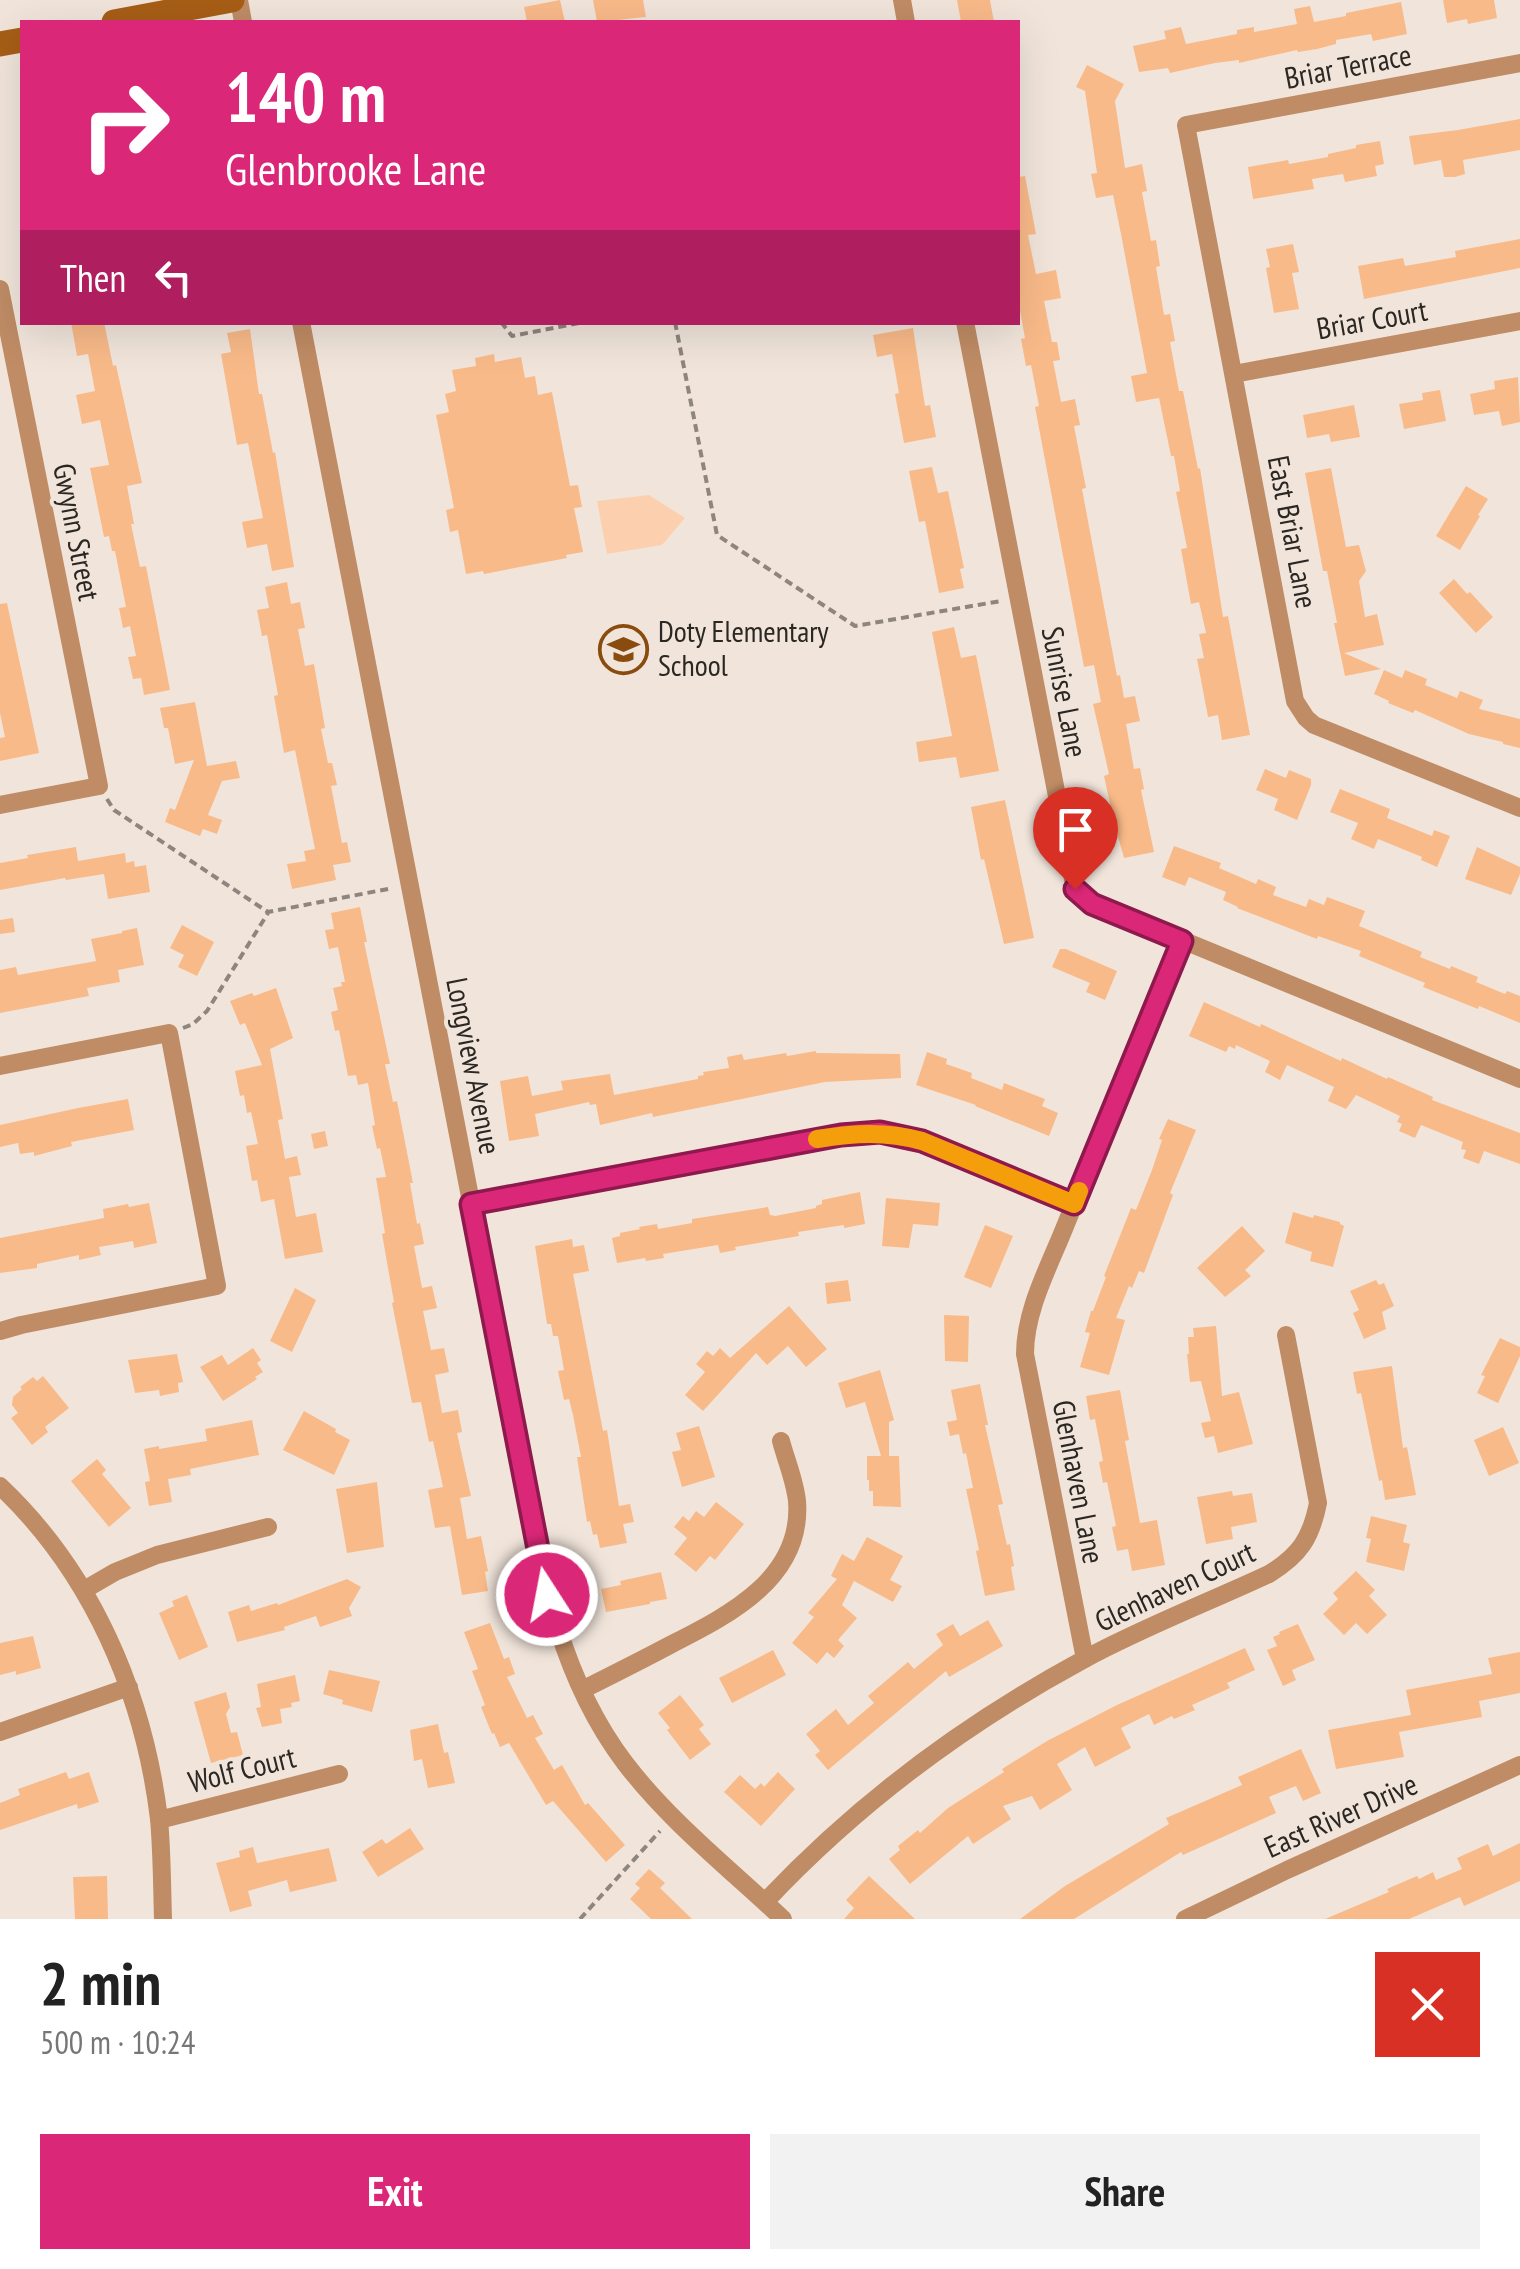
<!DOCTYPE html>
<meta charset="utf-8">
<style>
:root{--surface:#fff;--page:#f2f2f2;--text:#222;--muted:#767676;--accent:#db2777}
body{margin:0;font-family:"PT Sans Narrow",sans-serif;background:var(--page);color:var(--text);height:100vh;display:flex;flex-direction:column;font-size:38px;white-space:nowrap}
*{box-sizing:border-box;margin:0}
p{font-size:32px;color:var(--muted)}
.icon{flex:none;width:55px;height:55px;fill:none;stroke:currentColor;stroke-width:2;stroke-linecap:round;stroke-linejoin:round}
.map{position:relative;height:1919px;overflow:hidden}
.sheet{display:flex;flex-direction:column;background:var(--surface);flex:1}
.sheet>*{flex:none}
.top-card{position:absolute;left:20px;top:20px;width:1000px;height:305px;border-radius:0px;box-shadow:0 10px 40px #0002;background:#db2777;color:#fff;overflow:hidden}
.pin{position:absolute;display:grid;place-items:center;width:85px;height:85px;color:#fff;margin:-102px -42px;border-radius:50% 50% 50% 0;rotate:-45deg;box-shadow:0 0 10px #0007}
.pin .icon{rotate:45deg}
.me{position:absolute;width:110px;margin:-55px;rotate:349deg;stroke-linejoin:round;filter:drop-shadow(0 0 8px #0008)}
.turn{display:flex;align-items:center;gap:35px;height:210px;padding:0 40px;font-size:45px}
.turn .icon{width:130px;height:130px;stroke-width:2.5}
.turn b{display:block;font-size:70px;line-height:85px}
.then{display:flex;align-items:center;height:95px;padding:0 40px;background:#0003;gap:20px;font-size:38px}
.round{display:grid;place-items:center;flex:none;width:105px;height:105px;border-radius:0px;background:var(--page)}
.summary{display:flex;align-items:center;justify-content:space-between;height:170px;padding:0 40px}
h1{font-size:60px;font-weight:600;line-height:75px}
.primary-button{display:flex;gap:20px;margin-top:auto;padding:20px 40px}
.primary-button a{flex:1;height:115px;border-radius:0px;background:var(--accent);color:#fff;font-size:40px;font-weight:600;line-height:115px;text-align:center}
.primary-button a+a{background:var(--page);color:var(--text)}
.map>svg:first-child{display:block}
.green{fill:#fcd0af}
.building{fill:#f9ba89}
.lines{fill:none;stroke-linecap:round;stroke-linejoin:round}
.path{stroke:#8d857e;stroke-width:4;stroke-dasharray:8 5;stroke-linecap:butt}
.street{stroke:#bf8c65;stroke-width:18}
.secondary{stroke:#a75e16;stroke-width:25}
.route-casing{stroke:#8e194d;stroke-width:25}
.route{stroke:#db2777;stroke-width:18}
.slow{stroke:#f59e0b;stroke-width:18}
.labels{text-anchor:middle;stroke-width:8;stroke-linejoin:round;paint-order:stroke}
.street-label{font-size:30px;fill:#2b2723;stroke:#f1e5db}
.poi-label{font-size:30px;fill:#2b2723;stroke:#f1e5db;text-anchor:start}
</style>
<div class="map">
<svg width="1520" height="1919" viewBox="0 0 1520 1919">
<rect width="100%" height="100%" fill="#f1e5db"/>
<path class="green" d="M649 495 685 518 662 545 607 554 597 501Z"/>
<path class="building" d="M560 0 565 22H527L524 7Z
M593 0H643L646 17 597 22Z
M957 0H990L994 22H961Z
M1443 0H1494L1497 18 1468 24 1467 19 1447 23Z
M1401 2 1407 34 1373 41 1371 34 1336 40V44L1317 49 1298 52 1297 50 1239 63V60L1215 63 1170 73 1168 68 1139 72 1133 46 1166 39 1164 31 1181 27 1186 44 1237 34V30L1254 27V32L1297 24 1294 9 1310 6 1314 22 1346 16V13Z
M1087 65 1124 84 1115 101 1125 168 1142 164 1147 191 1142 192 1151 241 1156 240 1160 266 1156 267 1164 315 1170 314 1175 341 1170 342 1179 391H1183L1198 469 1200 468 1223 617 1228 616 1250 735 1222 740 1218 715 1208 717 1197 659 1204 658 1199 634 1206 633 1199 602 1191 604 1181 549 1187 548 1176 492 1180 491 1174 456H1171L1159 398 1136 402 1131 376 1147 373 1121 234 1113 195 1096 198 1091 174 1097 173 1085 91 1076 87Z
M1520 119V150L1463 160 1465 174 1455 177H1444L1441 160 1414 165 1409 136 1458 130Z
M1380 141 1384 164 1375 166 1377 176 1345 182 1343 174 1312 179 1314 189 1253 199 1248 167 1288 160 1289 164 1328 157V154L1356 148V145Z
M1025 176 1036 234 1028 235 1036 274 1056 270 1061 298 1044 301 1052 342H1057L1060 360 1053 361 1061 402 1075 399 1080 425 1074 426 1086 488 1082 489 1117 676 1120 675 1124 698 1135 696 1140 721 1126 724 1134 769 1140 768 1144 789 1141 790 1154 852 1124 858 1113 818 1104 776 1109 774 1093 704 1101 702 1094 665 1084 667 1035 407 1039 406 1031 365 1026 366 1021 339 1025 338 1018 300V177Z
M1520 239V268L1364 299 1358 266 1403 258 1405 266 1456 257 1455 251Z
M1293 244 1299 272 1292 273 1299 309 1274 313 1266 268 1270 267 1266 249Z
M71 322H104L113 366 116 365 142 483 127 486 134 524H131L140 567 146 566 170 690 144 695 141 678 133 679 128 657 136 656 130 626 123 628 119 608 126 607 115 551H112L109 536 104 537 90 468 109 465 100 420 82 424 76 395 95 391 88 354 77 356Z
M913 328 925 406 930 405 936 437 904 443 895 394 899 393 892 354 877 357 873 335Z
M250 329 259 394H262L273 453 275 452 294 567 272 571 267 544 247 548 242 522 263 518 248 443 237 445 221 354 231 352 227 333Z
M494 354 495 362 521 357 525 378 535 376 538 395 552 392 570 486 578 485 582 507 574 508 583 552 566 555 567 558 484 574 483 571 466 574 458 530 450 532 446 510 454 508 436 415 449 412 445 394 456 391 452 370 476 366 475 358Z
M1518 377 1520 422 1502 426 1499 411 1474 415 1470 394 1495 389 1494 381Z
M1440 390 1446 421 1404 429 1399 404 1423 400 1422 393Z
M1354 405 1360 437 1331 442 1329 434 1307 438 1303 415Z
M932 467 938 493 948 491 964 568 960 569 964 588 939 593 925 521 919 522 909 471Z
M1331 468 1346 547 1359 545 1364 564 1366 571 1359 581 1365 617 1377 614 1384 645 1344 653 1381 669 1345 676 1334 623H1337L1327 571H1323L1305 473Z
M1466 486 1488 499 1478 515 1480 516 1460 550 1436 536Z
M1454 579 1467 594 1470 592 1493 617 1476 633 1439 593Z
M287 582 291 604 300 602 305 628 298 629 305 666 314 664 325 728 321 729 328 763H332L337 785 331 786 342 843 347 842 351 862 333 865 336 880 292 889 287 864 306 861 304 851 315 849 295 750 284 753 274 696 278 695 267 635 262 636 257 610 269 608 265 587Z
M7 603 39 753 0 761V738L5 737 0 713V604Z
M954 627 961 658 976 655 999 771 960 778 956 757 919 762 916 742 952 736 932 632Z
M1384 670 1402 678 1405 670 1427 679 1425 685 1457 698 1460 691 1483 700 1479 709 1520 719V748L1503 744V742L1469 734 1415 710 1413 713 1388 703 1389 701 1374 694Z
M195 702 207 766 236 761 240 778 222 781 208 815 222 820 217 834 203 829 200 836 165 822 170 808 175 810 194 760 175 764 168 728H164L160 708Z
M1265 769 1286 778 1289 770 1311 779V785L1297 820 1274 810 1278 799 1256 790Z
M1340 789 1390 809 1387 818 1432 836 1434 830 1450 836 1437 867 1421 860 1422 857 1378 839 1374 849 1351 839 1358 823 1330 812Z
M1005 800 1034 938 1004 944 984 859 981 860 971 807Z
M1174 846 1221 863 1219 868 1256 884 1258 879 1276 887 1273 895 1306 907 1309 899 1324 905 1327 897 1365 911 1359 926 1422 952 1420 957 1450 969 1451 966 1478 977 1476 982 1505 994 1507 991 1520 996V1023L1479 1006 1478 1009 1423 987 1425 983 1359 956 1361 951 1318 936 1317 939 1237 908 1238 907 1223 900 1226 892 1189 877 1185 886 1162 877Z
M76 847 78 861 125 853 126 863 134 861 135 867 146 865 150 892 108 899 104 874 66 880 65 878 0 890V863L28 858 27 855Z
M1477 847 1520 867V874L1511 895 1465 879Z
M360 907 367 942H364L390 1064H385L393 1102 397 1101 413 1183H410L417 1224 420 1223 424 1244 414 1246 422 1288 432 1286 437 1308 423 1311 431 1350 444 1348 449 1372 435 1375 442 1413 458 1410 462 1432 457 1433 471 1496 460 1498 467 1539 481 1536 488 1571 485 1572 488 1591 462 1595 450 1526 435 1528 428 1490 443 1487 433 1441 429 1442 421 1402 412 1403 392 1303 394 1302 382 1234 385 1233 376 1178 386 1177 380 1148 377 1149 372 1126 375 1125 368 1083 358 1085 356 1075 348 1076 339 1030 335 1031 331 1012 338 1010 333 988 342 986 341 982H345L338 947 329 949 325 930 334 929 331 913Z
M13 918 15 932 0 934V920Z
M182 925 214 942 197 976 178 967 184 955 170 948Z
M137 928 144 965 118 970 120 982 87 988 89 996 0 1013V970L16 967 18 975 96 961 91 939 122 933V931Z
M1060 949H1066L1117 971 1105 1000 1086 992 1090 983 1052 967Z
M276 988 293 1038 270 1049 283 1119 278 1120 285 1159 297 1156 301 1175 289 1177 296 1217 316 1213 323 1252 285 1259 274 1199 261 1202 257 1180 252 1181 246 1146 258 1144 251 1112 247 1113 244 1095 240 1096 235 1071 262 1065 245 1023 240 1025 230 1001 252 993 254 996Z
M1204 1002 1260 1027 1261 1024 1341 1061 1342 1058 1387 1079 1388 1077 1433 1097 1432 1100 1520 1133V1164L1484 1151 1479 1164 1463 1158 1466 1150 1461 1149 1463 1142 1421 1125 1415 1138 1399 1131 1402 1124 1397 1122 1400 1116 1356 1095 1346 1109 1328 1101 1334 1087 1287 1065 1280 1080 1265 1072 1270 1061 1236 1045 1235 1049 1229 1046 1226 1052 1189 1036Z
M816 1051V1053L900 1054 901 1078 825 1082 653 1117 652 1113 600 1125 596 1104 590 1105 589 1102 535 1114 539 1136 509 1141 500 1081 528 1076 532 1096 563 1090 561 1081 610 1074 614 1095 698 1079V1076L704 1075 703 1072 729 1068 727 1057 742 1054 744 1060 786 1053 787 1056Z
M927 1052 947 1059 946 1064 972 1073 971 1078 1002 1090 1004 1083 1045 1099 1042 1106 1058 1113 1049 1136 975 1106 976 1105 916 1085Z
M128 1099 134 1130 71 1142 72 1146 34 1156V1152L20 1154 18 1143 0 1147V1125L78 1108Z
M1168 1119 1196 1130 1170 1193 1173 1195 1144 1273 1139 1271 1132 1288 1129 1286 1116 1318 1125 1320 1109 1375 1080 1367 1090 1333 1085 1332 1091 1311H1093L1106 1277 1104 1276 1131 1208 1136 1210 1152 1170 1162 1140 1159 1139Z
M325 1131 328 1146 314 1149 311 1134Z
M860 1192 865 1224 844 1228V1225L798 1232 799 1236 735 1247 736 1250 720 1253 718 1245 663 1254 664 1258 646 1261 645 1258 617 1263 612 1238 620 1236V1233L640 1229 639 1227 657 1224 658 1229 692 1223V1219L768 1207 770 1215 775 1216 816 1208V1206L822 1204V1200Z
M886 1198 940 1203 938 1226 913 1224 909 1248 882 1246Z
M149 1203 157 1243 134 1248 133 1241 99 1247 101 1255 79 1260V1255L37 1264V1268L0 1273V1238L104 1218 103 1209 128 1204 129 1207Z
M1293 1212 1313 1218 1314 1215 1340 1222V1224L1344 1226 1333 1267 1310 1261 1312 1252 1285 1243Z
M985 1225 1013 1236 991 1288 964 1277Z
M1242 1226 1265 1251 1245 1270 1251 1276 1225 1297 1197 1268Z
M572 1239 573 1247 584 1245 589 1271 573 1274 603 1431 607 1430 619 1506 630 1504 634 1522 623 1524 627 1543 600 1548 597 1534 593 1535 590 1521 587 1522 577 1457H581L573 1415 569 1399 564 1400 558 1371 564 1370 558 1336H553L551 1324H547L535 1246Z
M848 1280 851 1301 827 1304 825 1283Z
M1376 1280 1379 1285 1384 1283 1394 1306 1382 1312 1386 1329 1364 1339 1353 1313 1359 1310 1350 1291Z
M295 1288 316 1300 292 1352 270 1341Z
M789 1306 827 1349 806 1367 788 1346 767 1365 756 1353 703 1411 685 1395 705 1372 696 1364 707 1351 713 1356 720 1348 730 1358Z
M944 1315 969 1316 968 1362 945 1361Z
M1216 1326 1222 1396 1239 1392 1253 1444 1218 1453 1214 1436 1205 1438 1201 1423 1211 1421 1201 1381 1190 1382 1187 1354H1189L1188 1337H1194L1193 1328Z
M1500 1338 1520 1347V1356L1498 1403 1477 1393 1485 1376 1481 1375Z
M253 1348 261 1360 257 1363 263 1372 255 1377 257 1379 223 1401 200 1367 222 1355 228 1365Z
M177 1354 183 1382 178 1383 179 1392 160 1396 159 1390 135 1393 128 1360Z
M1392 1366 1403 1448 1407 1447 1416 1495 1385 1500 1382 1480 1379 1481 1361 1393 1357 1394 1353 1372Z
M880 1370 894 1420 889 1422V1456H899L901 1507 873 1506V1491H869V1480H867V1456H881L865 1402 846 1408 838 1383Z
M43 1376 69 1408 45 1427 48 1432 32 1445 11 1418 18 1413 12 1405 13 1397 22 1389 20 1387 33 1377 37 1381Z
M980 1384 988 1425H985L1003 1504 998 1505 1007 1545 1010 1544 1014 1566 1011 1567 1015 1590 985 1596 976 1551 979 1550 966 1489 973 1488 966 1453 963 1454 959 1434 950 1436 947 1422 957 1420 951 1390Z
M1120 1390 1129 1440 1125 1441 1140 1523 1157 1520 1165 1565 1132 1571 1128 1549 1117 1551 1112 1527 1116 1526 1107 1482 1103 1483 1099 1462 1103 1461 1095 1419 1090 1420 1086 1396Z
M304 1411 336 1429 335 1432 350 1440 334 1475 283 1450Z
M252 1420 259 1455 190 1469 191 1475 168 1479 172 1502 149 1506 145 1482 150 1481 144 1449 159 1446V1449L207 1441 205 1429Z
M699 1426 715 1477 682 1487 672 1452 681 1450 676 1433Z
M1503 1427 1519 1463 1489 1476 1474 1440Z
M97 1459 106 1470 102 1474 131 1508 109 1527 71 1481Z
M377 1482 384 1547 347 1553 336 1489Z
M1232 1491 1233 1496 1252 1493 1257 1522 1231 1527 1233 1539 1206 1544 1197 1497Z
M716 1502 744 1524 715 1560 710 1556 696 1572 674 1554 687 1538 674 1527 683 1516 689 1521 696 1511 704 1517Z
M1371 1516 1407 1525 1403 1542 1410 1544 1404 1571 1366 1562 1371 1539 1366 1538Z
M867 1537 903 1556 890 1580 902 1586 893 1602 854 1581 842 1605 857 1618 838 1640 844 1646 834 1658 827 1652 817 1664 792 1643 814 1617 808 1613 837 1579 831 1576 842 1554 854 1561Z
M1356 1571 1375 1590 1369 1596 1387 1615 1367 1634 1356 1623 1344 1635 1323 1614 1338 1599 1333 1593Z
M661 1572 667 1599 650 1602V1604L606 1612 601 1589 621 1585 620 1581Z
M347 1579 361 1587 349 1608 352 1616 320 1627 316 1616 284 1627 285 1630 237 1642 228 1612 249 1605 251 1611 277 1603 278 1605Z
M187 1595 208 1647 179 1660 159 1613 174 1606 172 1601Z
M988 1620 1003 1646 949 1677 946 1671 828 1770 815 1755 820 1751 806 1734 836 1709 848 1725 874 1703 868 1696 908 1662 914 1669 943 1645 936 1634 953 1624 960 1636Z
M490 1623 504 1659 509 1657 515 1674 507 1677 527 1718 533 1715 543 1734 535 1738 554 1770 562 1765 585 1805 588 1803 625 1845 606 1862 553 1801 546 1805 509 1743 500 1747 494 1733 492 1734 481 1707 485 1705 472 1671 478 1669 464 1632Z
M1298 1624 1315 1660 1292 1670 1296 1680 1283 1686 1267 1650 1277 1646 1273 1637 1280 1634 1279 1632Z
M33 1636 41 1668 16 1675V1671L0 1675V1643Z
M1245 1648 1255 1670 1227 1683 1230 1688 1192 1705 1195 1710 1174 1719 1172 1716 1154 1725 1149 1714 1121 1728 1131 1748 1095 1767 1085 1747 1057 1764 1072 1790 1040 1810 1032 1796 1003 1806 1011 1819 973 1844 968 1836 910 1884 889 1859 900 1850 898 1846 918 1830 920 1833 948 1808 1004 1772 1002 1769 1047 1741 1117 1705Z
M773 1650 786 1675 732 1703 719 1678Z
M1520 1652V1693L1479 1701 1482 1717 1399 1732 1404 1757 1336 1769 1328 1730 1411 1715 1406 1690 1492 1674 1488 1658Z
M329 1670 380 1681 372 1712 342 1704 343 1700 323 1694Z
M295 1675 300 1701 291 1703 292 1707 280 1709 282 1723 262 1727 256 1708 261 1707 257 1684Z
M226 1692 230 1707 226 1714 231 1733 237 1732 243 1755 211 1763 194 1702Z
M680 1695 704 1725 699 1729 711 1744 690 1760 667 1730 670 1728 658 1713Z
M438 1724 444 1753 448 1752 455 1783 428 1788 422 1759 414 1761 410 1730Z
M1301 1749 1321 1793 1303 1801 1296 1786 1269 1797 1276 1813 1183 1855 1181 1852 1074 1919H1020L1065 1886 1169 1824 1166 1818 1242 1785 1238 1777Z
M66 1772 69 1779 89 1772 99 1802 78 1809 77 1804 0 1830V1803L20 1795 18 1789Z
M778 1772 795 1789 761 1826 724 1792 740 1775 755 1789 761 1783 764 1787Z
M410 1828 424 1849 378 1877 362 1852 382 1839 386 1844Z
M1520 1843V1881L1464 1906 1460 1897 1409 1919H1325L1389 1892 1387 1889 1417 1876 1419 1879 1433 1872 1436 1880 1462 1869 1457 1858 1488 1844 1493 1856Z
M253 1847 257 1863 329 1848 337 1881 290 1892 287 1880 248 1891 252 1906 230 1912 216 1863 240 1857 239 1851Z
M649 1869 665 1883 660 1888 692 1919H651L630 1899 640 1888 635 1884Z
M107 1876 108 1919H75L73 1877Z
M869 1876 899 1904 915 1919H844L854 1908 846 1900Z"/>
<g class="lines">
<path class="path" d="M501 322 512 336 584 322
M675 322 717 535 855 626 1001 601
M107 799 114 810 268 912 393 888
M183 1028 193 1024 207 1011 268 913
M580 1919 660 1831"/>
<path class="street" d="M239 0 243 22
M902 0 906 22
M1520 63 1186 125 1295 701 1306 718 1314 725 1520 808
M0 289 99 786 0 805
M301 322 517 1440C539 1554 553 1668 625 1763 670 1822 730 1869 783 1919
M965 322 1075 889 1092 903 1520 1079
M1234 374 1520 321
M0 1066 169 1033 217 1286 21 1325 0 1331
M471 1204 860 1132 901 1135 923 1141 1074 1204
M0 1486C92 1573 144 1694 159 1819 162 1852 162 1886 163 1919
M84 1590 115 1572 157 1555 268 1527
M1085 1659 1025 1354C1025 1309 1050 1265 1066 1224 1104 1129 1143 1035 1182 941
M582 1690C612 1675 642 1660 672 1644 729 1615 803 1578 797 1501 795 1481 786 1460 781 1441
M0 1732 129 1687
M159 1820 339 1774
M765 1902C857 1804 963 1725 1081 1661 1141 1628 1207 1603 1269 1574 1300 1555 1311 1538 1318 1503L1286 1335
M1185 1919 1287 1870 1520 1765"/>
<path class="secondary" d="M114 22 232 0
M0 44 22 40"/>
</g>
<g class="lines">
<defs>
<path id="route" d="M547 1595 471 1204 841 1135 880 1132 922 1141 1074 1204 1182 941 1092 904 1075 889"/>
</defs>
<use href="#route" class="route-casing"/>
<use href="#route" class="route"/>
<path class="slow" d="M817 1139C854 1133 886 1131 922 1141L1074 1204 1079 1191"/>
</g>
<defs>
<symbol id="school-ring" viewBox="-11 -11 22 22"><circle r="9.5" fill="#f1e5db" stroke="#894c0e" stroke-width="1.5"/><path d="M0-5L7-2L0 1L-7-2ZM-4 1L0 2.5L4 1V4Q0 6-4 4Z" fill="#894c0e"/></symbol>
</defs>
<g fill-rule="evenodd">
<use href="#school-ring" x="596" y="622" width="55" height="55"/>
</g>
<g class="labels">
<g class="street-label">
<text transform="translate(1348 67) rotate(-11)" y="10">Briar Terrace</text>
<text transform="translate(1372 320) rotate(-10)" y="10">Briar Court</text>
<text transform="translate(76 532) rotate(79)" y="10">Gwynn Street</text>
<text transform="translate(1292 532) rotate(79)" y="10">East Briar Lane</text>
<text transform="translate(1064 692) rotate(79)" y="10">Sunrise Lane</text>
<text transform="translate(473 1066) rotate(79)" y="10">Longview Avenue</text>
<text transform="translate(1078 1482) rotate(79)" y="10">Glenhaven Lane</text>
<text transform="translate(1175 1587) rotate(-25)" y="10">Glenhaven Court</text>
<text transform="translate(242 1770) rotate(-14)" y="10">Wolf Court</text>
<text transform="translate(1341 1816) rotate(-24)" y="10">East River Drive</text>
</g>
<g class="poi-label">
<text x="658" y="642">Doty Elementary<tspan x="658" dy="34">School</tspan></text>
</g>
</g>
</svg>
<div class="pin" style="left:1075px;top:889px;background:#d93025"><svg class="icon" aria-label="arrive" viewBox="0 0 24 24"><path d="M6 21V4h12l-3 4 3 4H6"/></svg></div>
<svg class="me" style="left:547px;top:1595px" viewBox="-20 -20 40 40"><circle r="17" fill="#db2777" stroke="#fff" stroke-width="3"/><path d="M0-11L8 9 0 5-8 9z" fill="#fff"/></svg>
<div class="top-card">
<div class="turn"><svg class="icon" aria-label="right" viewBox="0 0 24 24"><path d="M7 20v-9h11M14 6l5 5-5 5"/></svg><div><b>140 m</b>Glenbrooke Lane</div></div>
<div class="then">Then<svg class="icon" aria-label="left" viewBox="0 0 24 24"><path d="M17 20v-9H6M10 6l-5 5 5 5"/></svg></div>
</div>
</div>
<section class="sheet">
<div class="summary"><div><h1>2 min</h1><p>500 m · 10:24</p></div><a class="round" style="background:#d93025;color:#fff"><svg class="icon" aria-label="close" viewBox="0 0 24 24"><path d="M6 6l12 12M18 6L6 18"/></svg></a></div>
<div class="primary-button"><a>Exit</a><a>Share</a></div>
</section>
